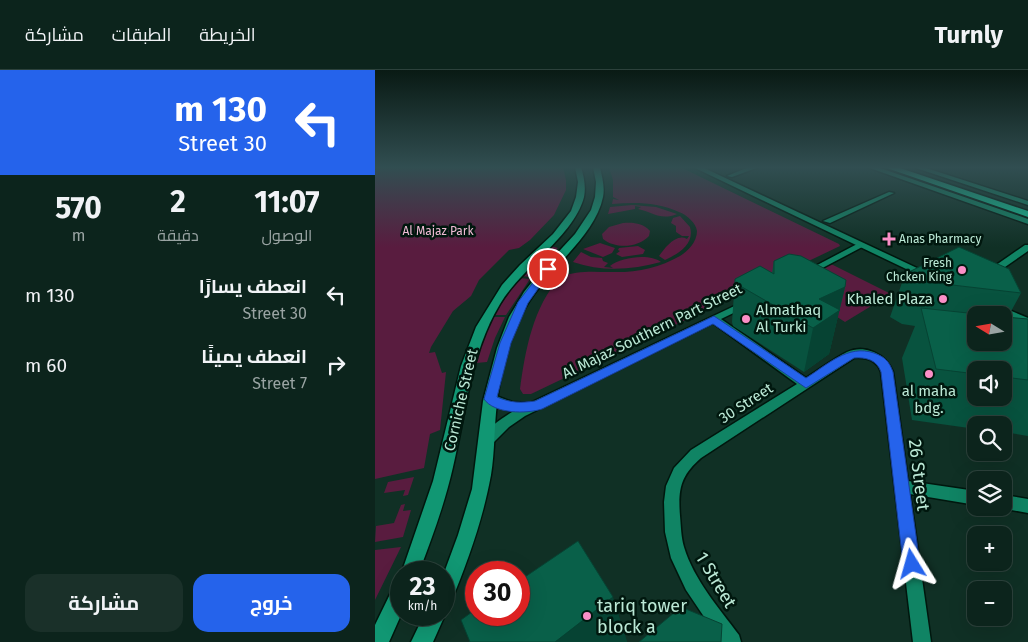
<!DOCTYPE html>
<html lang="ar">
<meta charset="utf-8">
<style>
:root{--surface:#0c241c;--page:#1a3029;--text:#f1f3f6;--muted:#9aa4a3;--line:#2c413b;--accent:#2563eb}
body{margin:0;font-family:"Fira Sans",Cairo,sans-serif;background:var(--page);color:var(--text);direction:rtl;height:100vh;display:flex;flex-direction:column;font-size:19px;white-space:nowrap}
*{box-sizing:border-box;margin:0}
p{font-size:16px;color:var(--muted)}
.icon{flex:none;width:28px;height:28px;fill:none;stroke:currentColor;stroke-width:2;stroke-linecap:round;stroke-linejoin:round}
.map{position:relative;flex:1;overflow:hidden;direction:ltr}
.sheet{display:flex;flex-direction:column;background:var(--surface);width:375px}
.sheet>*{flex:none}
.hud{background:#2563eb;color:#fff;overflow:hidden}
.needle{width:32px;rotate:281deg}
.buttons{position:absolute;left:592px;top:236px;display:grid;gap:10px}
.buttons a{display:grid;place-items:center;width:45px;height:45px;border-radius:10px;background:var(--surface);box-shadow:0 5px 20px #0002,0 0 0 1px var(--line);font-size:25px}
.speed{position:absolute;left:15px;top:491px;display:flex;gap:10px;font-size:25px;font-weight:700;text-align:center}
.speed>*{display:grid;place-content:center;width:65px;height:65px;border-radius:50%;background:var(--surface);box-shadow:0 5px 20px #0002,0 0 0 1px var(--line);line-height:1}
.speed small{font-size:12px;font-weight:400}
.speed .limit{border:8px solid #d22;background:#fff;color:#111}
.pin{position:absolute;display:grid;place-items:center;width:42px;height:42px;color:#fff;margin:-21px;border:2px solid #fff;border-radius:50%;box-shadow:0 1px 5px #0007}
.me{position:absolute;width:55px;margin:-28px;rotate:352deg;stroke-linejoin:round;filter:drop-shadow(0 0 4px #0008)}
.turn{display:flex;align-items:center;gap:18px;height:105px;padding:0 25px;font-size:22px}
.turn .icon{width:65px;height:65px;stroke-width:2.5}
.turn b{display:block;font-size:35px;line-height:42px}
.eta{display:flex;justify-content:space-evenly;align-items:center;height:85px;text-align:center}
.eta b{font-size:30px;font-weight:700;line-height:35px}
.button{display:flex;gap:10px;margin-top:auto;padding:10px 25px}
.button a{flex:1;height:58px;border-radius:15px;background:var(--accent);color:#fff;font-size:20px;font-weight:700;line-height:58px;text-align:center}
.button a+a{background:var(--page);color:var(--text)}
ul{padding:0;list-style:none}
li{display:flex;align-items:center;gap:15px;height:70px;padding:0 25px}
li div{flex:1}
li b{display:block;font-size:19px}
li em{font-style:normal}
header{display:flex;align-items:center;gap:30px;box-sizing:border-box;height:70px;padding:0 25px;background:var(--surface);border-bottom:1px solid var(--line)}
header strong{font-size:24px}
nav{display:flex;gap:28px;margin-inline-start:auto;font-size:18px}
main{display:flex;flex:1;min-height:0}
.map>svg:first-child{display:block}
.green{fill:#591c3f}
.lines{fill:none;stroke-linecap:round;stroke-linejoin:round}
.minor-casing{stroke:#00170e;stroke-width:3}
.tertiary-casing{stroke:#00170e;stroke-width:3}
.secondary-casing{stroke:#00170e;stroke-width:3}
.motorway-casing{stroke:#00170e;stroke-width:3}
.minor{fill:#108464;fill-rule:evenodd}
.tertiary{fill:#108464;fill-rule:evenodd}
.secondary{fill:#119773;fill-rule:evenodd}
.motorway{fill:#13c396;fill-rule:evenodd}
.wall{fill:#08533f;fill-rule:evenodd}
.shaded-wall{fill:#064333}
.building{fill:#096049;stroke:#064333}
.route{fill:#2563eb;stroke:#184099}
.poi-dot{fill:#fa8fc7;stroke:#00170e;stroke-width:2}
.labels{text-anchor:middle;stroke-width:5;stroke-linejoin:round;paint-order:stroke}
.far-park-label{font-size:12px;fill:#f0bbd5;stroke:#00170e}
.far-poi-label{font-size:12px;fill:#bbe9d6;stroke:#00170e;text-anchor:start}
.poi-label{font-size:15px;fill:#bbe9d6;stroke:#00170e;text-anchor:end}
.street-label{font-size:15px;fill:#bbe9d6;stroke:#00170e}
.near-street-label{font-size:18px;fill:#bbe9d6;stroke:#00170e}
.near-poi-label{font-size:18px;fill:#bbe9d6;stroke:#00170e;text-anchor:start}
</style>
<header>
<strong>Turnly</strong>
<nav><a>الخريطة</a><a>الطبقات</a><a>مشاركة</a></nav>
</header>
<main>
<div class="map">
<svg width="653" height="572" viewBox="0 0 653 572">
<rect width="100%" height="100%" fill="#103025"/>
<path class="green" d="M0 97H188L191 110V120L179 145 155 170 144 178 134 180 104 210 96 226 78 241 56 277 54 283 60 282 67 303 71 302 65 360 55 364 49 398 0 409Z
M234 97H305L464 174 465 176 156 324H148L145 319C150 282 158 235 186 207 202 200 219 202 235 202 260 203 284 198 305 186 313 181 322 172 322 161 321 153 312 145 304 142 283 132 260 132 237 134L238 129 244 130 238 127V110Z
M257 135 281 137 302 144C286 151 277 142 263 139L266 137 260 136V139L233 144 235 137Z
M305 146 315 157C320 174 303 184 290 190L284 186C290 178 301 163 312 169L314 166H307L301 162V156L296 153 298 148Z
M248 153C258 152 268 153 275 161L274 166C263 178 240 179 228 169L227 164 234 157Z
M225 173 240 178 237 183 228 187 208 179Z
M175 176 183 178 156 207 146 206Z
M263 176 270 180 268 184 247 187 241 184 245 181 243 180 244 178Z
M206 182 216 187 227 188 228 191 233 193 229 197 238 198 235 196C246 187 275 183 286 192 257 200 227 202 198 192Z
M456 194 516 224 470 252 417 218Z
M144 208 155 209 131 245H119Z
M118 247H130L120 268 112 292 101 293 106 274Z
M39 407 33 425 28 426 30 420 9 423 13 412Z
M30 434 28 441 36 440 28 467 0 472 1 456 19 453 26 435Z
M26 477 0 530V480Z"/>
<g class="lines">
<defs>
<path id="minor" d="M374 97H384L357 107 352 106Z
M492 97H502L653 149V154Z
M538 97H548L653 131V135Z
M514 122 519 123 455 153 448 151Z
M484 173H487L491 175 436 204H430L429 202Z
M650 175H653V181L617 206H611V202Z
M372 230 375 231 377 233 375 235 346 249 431 308C444 300 458 289 472 282 490 274 511 284 518 302L533 411 601 421V435L535 424 556 572H538L506 302C502 290 492 287 479 288L326 388C305 406 303 420 305 446 306 456 306 467 309 477 319 510 344 538 364 565L366 572H346L311 520 296 488 290 462 289 432 291 416 299 398 316 380 422 314 338 253 150 346 134 357 117 374 112 375 107 374 105 370C112 358 126 349 137 342L112 332 110 329 112 326 116 324 137 332 155 333Z
M629 425 653 429V443L625 438H629Z"/>
<path id="tertiary" d="M318 97H327L559 206 554 209 550 208Z
M620 234 653 248V256L616 239 614 237 616 235Z"/>
<path id="secondary" d="M200 97H206C209 107 211 117 209 127 199 166 146 198 125 234 95 284 91 342 78 397 70 433 57 468 44 502L26 504 58 411 86 296 101 257 127 215 145 195 178 164 196 141 201 127 203 112Z
M218 97H225C227 107 230 117 228 127 220 168 168 202 148 242 134 269 125 302 122 333 119 357 120 381 116 405 108 449 93 491 76 532L69 535V503L83 465 97 419 108 331 122 278 134 247 149 222 164 203 200 164 216 140 220 127 221 112Z
M26 513V545L14 572H0V555L19 516Z
M69 542 70 545 58 572H36L49 545H69Z"/>
<path id="motorway" d="M509 97H522L653 141V147Z"/>
</defs>
<use href="#minor" class="minor-casing"/>
<use href="#tertiary" class="tertiary-casing"/>
<use href="#secondary" class="secondary-casing"/>
<use href="#motorway" class="motorway-casing"/>
<use href="#minor" class="minor"/>
<use href="#tertiary" class="tertiary"/>
<use href="#secondary" class="secondary"/>
<use href="#motorway" class="motorway"/>
</g>
<path class="wall" d="M399 191 470 217 454 284 429 302 358 256 357 252 360 209 397 203Z
M530 204 646 223 633 247 653 249V366L629 362V355H601V359L537 350 527 288 540 256 527 254 515 247ZM601 245H629V272ZM601 300H629V328H601Z"/>
<path class="shaded-wall" d="M470 217 454 284 429 302 444 229Z
M238 527 252 571V572H180Z"/>
<path class="building" d="M584 177 634 199 646 223 543 211 530 204Z
M414 184 426 186 471 210 470 217 444 229 465 240 438 258 360 213V209L385 196 399 204V191Z
M546 238 612 245H601V272H629V247L653 249V310L629 307V300H601V304L561 299Z
M203 471 238 527 180 572H95L86 550 101 539V545H144V511Z
M306 537 347 554 346 572H264Z"/>
<linearGradient id="sky" x2="0" y2="1"><stop stop-color="#091a14"/><stop offset="0.55" stop-color="#314e51"/><stop offset="1" stop-color="#314e51" stop-opacity="0"/></linearGradient>
<rect width="653" height="177" fill="url(#sky)"/>
<path class="route" d="M170 197H173L177 199 153 233 136 273 122 327C136 333 146 333 160 331L339 246 431 308C452 295 473 274 499 283 510 287 514 291 518 302L545 494 543 500 537 503 531 500 528 494 506 302C502 290 491 287 479 288L431 318 338 254 167 339C152 344 119 344 109 329L125 273 143 232Z"/>
<g class="poi-dot">
<path d="M511.5 161.5h5v5h5v5h-5v5h-5v-5h-5v-5h5z"/>
<circle cx="587" cy="200" r="5"/>
<circle cx="568" cy="229" r="5"/>
<circle cx="371" cy="249" r="5"/>
<circle cx="554" cy="304" r="5"/>
<circle cx="212" cy="546" r="5"/>
</g>
<g class="labels">
<g class="far-park-label">
<text x="63" y="165">Al Majaz Park</text>
</g>
<g class="far-poi-label">
<text x="524" y="173">Anas Pharmacy</text>
<text x="577" y="197" text-anchor="end">Fresh<tspan x="577" dy="14">Chcken King</tspan></text>
</g>
<g class="poi-label">
<text x="558" y="234">Khaled Plaza</text>
<text x="381" y="245" text-anchor="start">Almathaq<tspan x="381" dy="17">Al Turki</tspan></text>
<text x="554" y="326" text-anchor="middle">al maha<tspan x="554" dy="17">bdg.</tspan></text>
</g>
<g class="street-label">
<text transform="translate(277 261) rotate(-26)" y="5">Al Majaz Southern Part Street</text>
<text transform="translate(86 330) rotate(-77)" y="5">Corniche Street</text>
<text transform="translate(371 333) rotate(-33)" y="5">30 Street</text>
</g>
<g class="near-street-label">
<text transform="translate(544 405) rotate(83)" y="6">26 Street</text>
<text transform="translate(341 510) rotate(59)" y="6">1 Street</text>
</g>
<g class="near-poi-label">
<text x="222" y="542">tariq tower<tspan x="222" dy="21">block a</tspan></text>
</g>
</g>
</svg>
<div class="buttons">
<a><svg class="needle" viewBox="-14 -14 28 28"><path d="M0-13l5 13h-10z" fill="#e53935"/><path d="M0 13l5-13h-10z" fill="#9aa4a3"/></svg></a>
<a><svg class="icon" aria-label="sound" viewBox="0 0 24 24"><path d="M4 9h4l5-4v14l-5-4H4zM17 9q2 3 0 6"/></svg></a>
<a><svg class="icon" aria-label="search" viewBox="0 0 24 24"><circle cx="10" cy="10" r="6"/><path d="M15 15l6 6"/></svg></a>
<a><svg class="icon" aria-label="layers" viewBox="0 0 24 24"><path d="M12 4l9 5-9 5-9-5zM3 14l9 5 9-5"/></svg></a>
<a>+</a>
<a>−</a>
</div>
<div class="speed"><div>23<small>km/h</small></div><div class="limit">30</div></div>
<div class="pin" style="left:173px;top:199px;background:#d93025"><svg class="icon" aria-label="arrive" viewBox="0 0 24 24"><path d="M6 21V4h12l-3 4 3 4H6"/></svg></div>
<svg class="me" style="left:537px;top:494px" viewBox="-20 -20 40 40"><path d="M0-17L14 15 0 8-14 15z" fill="#2563eb" stroke="#fff" stroke-width="4"/></svg>
</div>
<section class="sheet">
<div class="hud">
<div class="turn"><svg class="icon" aria-label="left" viewBox="0 0 24 24"><path d="M17 20v-9H6M10 6l-5 5 5 5"/></svg><div><b>130 m</b>30 Street</div></div>
</div>
<div class="eta">
<div><b>11:07</b><p>الوصول</p></div>
<div><b>2</b><p>دقيقة</p></div>
<div><b>570</b><p>m</p></div>
</div>
<ul>
<li><svg class="icon" aria-label="left" viewBox="0 0 24 24"><path d="M17 20v-9H6M10 6l-5 5 5 5"/></svg><div><b>انعطف يسارًا</b><p>30 Street</p></div><em>130 m</em></li>
<li><svg class="icon" aria-label="right" viewBox="0 0 24 24"><path d="M7 20v-9h11M14 6l5 5-5 5"/></svg><div><b>انعطف يمينًا</b><p>7 Street</p></div><em>60 m</em></li>
</ul>
<div class="button"><a>خروج</a><a>مشاركة</a></div>
</section>
</main>
